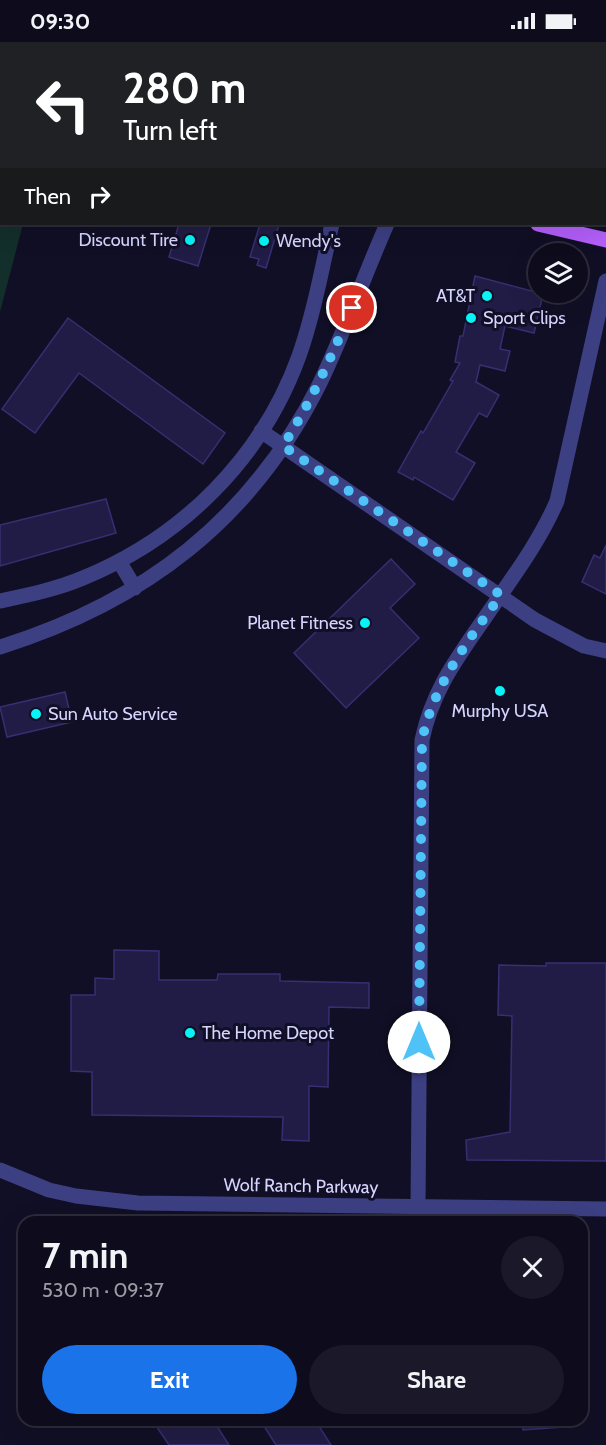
<!DOCTYPE html>
<meta charset="utf-8">
<style>
:root{--surface:#0d0b1c;--page:#1b1929;--text:#f1f3f6;--muted:#9a9ba3;--line:#2d2b3b;--accent:#1a73e8}
body{margin:0;font-family:Cabin,sans-serif;background:var(--page);color:var(--text);height:100vh;display:flex;flex-direction:column;font-size:22px;white-space:nowrap}
*{box-sizing:border-box;margin:0}
p{font-size:20px;color:var(--muted)}
.icon{flex:none;width:33px;height:33px;fill:none;stroke:currentColor;stroke-width:2;stroke-linecap:round;stroke-linejoin:round}
.map{position:relative;flex:1;overflow:hidden}
.drawer{position:absolute;left:18px;top:1174px;width:570px;height:210px;display:flex;flex-direction:column;background:var(--surface);border-radius:18px;box-shadow:0 6px 24px #0002,0 0 0 2px var(--line)}
.drawer>*{flex:none}
.top-card{position:absolute;left:0px;top:0px;width:606px;height:183px;box-shadow:0 6px 24px #0002,0 0 0 2px var(--line);background:#202124;color:#fff;overflow:hidden}
.fabs{position:absolute;left:528px;top:201px;display:grid;gap:12px}
.fabs a{display:grid;place-items:center;width:60px;height:60px;border-radius:50%;background:var(--surface);box-shadow:0 6px 24px #0002,0 0 0 2px var(--line);font-size:30px}
.pin{position:absolute;display:grid;place-items:center;width:51px;height:51px;color:#fff;margin:-26px;border:3px solid #fff;border-radius:50%;box-shadow:0 2px 6px #0007}
.me{position:absolute;width:66px;margin:-33px;rotate:0deg;stroke-linejoin:round;filter:drop-shadow(0 0 4px #0008)}
.turn{display:flex;align-items:center;gap:21px;height:126px;padding:0 24px;font-size:27px}
.turn .icon{width:78px;height:78px;stroke-width:2.5}
.turn b{display:block;font-size:42px;line-height:51px}
.then{display:flex;align-items:center;height:57px;padding:0 24px;background:#0003;gap:12px;font-size:22px}
.round{display:grid;place-items:center;flex:none;width:63px;height:63px;border-radius:32px;background:var(--page)}
.overview{display:flex;align-items:center;justify-content:space-between;height:102px;padding:0 24px}
h1{font-size:36px;font-weight:700;line-height:45px}
.cta{display:flex;gap:12px;margin-top:auto;padding:12px 24px}
.cta a{flex:1;height:69px;border-radius:36px;background:var(--accent);color:#fff;font-size:24px;font-weight:700;line-height:69px;text-align:center}
.cta a+a{background:var(--page);color:var(--text)}
.status{display:flex;justify-content:space-between;align-items:center;height:42px;padding:0 30px;background:var(--surface);direction:ltr}
.status svg{height:16px;fill:currentColor}
.map>svg:first-child{display:block}
.green{fill:#132f2b}
.building{fill:#211c45;stroke:#362f71;stroke-width:1.5}
.lines{fill:none;stroke-linecap:round;stroke-linejoin:round}
.minor{stroke:#3c3f82;stroke-width:15}
.major{stroke:#b35ffa;stroke-width:15}
.highway{stroke:#fa53b1;stroke-width:18}
.route{stroke:#4fc3f7;stroke-width:10;stroke-dasharray:0 18}
.poi-dot{fill:#07f3f7;stroke:#110f25;stroke-width:2}
.labels{text-anchor:middle;stroke-width:6;stroke-linejoin:round;paint-order:stroke}
.poi-label{font-size:18px;fill:#d6d5fe;stroke:#110f25;text-anchor:start}
.street-label{font-size:18px;fill:#d6d5fe;stroke:#110f25}
</style>
<div class="status"><b>09:30</b><svg viewBox="0 0 49 12"><path d="M0 12V9h3v3zM5 12V6h3v6zM10 12V3h3v9zM15 12V0h3v12zM26 1h20v11H26zM47 4h2v5h-2z"/></svg></div>
<div class="map">
<svg width="606" height="1403" viewBox="0 0 606 1403">
<rect width="100%" height="100%" fill="#110f25"/>
<path class="green" d="M0 32 2 182H23L0 270Z"/>
<path class="building" d="M179 182H211L198 224 169 215Z
M260 182 279 183 266 226 257 223 259 217 250 215Z
M475 234 543 252 534 291 505 284 500 307 510 309 505 329 480 323 476 340 499 353 487 375 479 371 456 410 475 421 453 458 414 435 413 438 398 430 421 389 423 391 453 339 450 338 460 321 455 320 460 294H463Z
M68 276 225 391 203 422 79 331 35 391 2 367Z
M106 457 116 491 0 524V483Z
M606 503V552L582 540 594 513 600 516Z
M391 517 415 542 390 566 419 596 346 666 294 611Z
M65 650 72 680 7 695 0 665Z
M114 908 159 909V938H217L218 932H280V939L369 941V966L329 965 328 1045 309 1044V1099L282 1098 283 1075 92 1073V1030L71 1029V953H95V936L114 937Z
M546 921H606V1119L467 1118 466 1098 510 1090 512 974 498 973 499 923 546 924Z
M152 1378H213L229 1403H169Z
M260 1378H315L331 1403H276Z
M522 1378H563V1385L523 1388Z"/>
<g class="lines">
<path class="minor" d="M261 389 535 578 584 604 606 609
M119 519 135 546
M0 559C28 553 57 547 83 536 183 495 262 416 299 314 314 271 322 226 332 182
M0 605C144 560 252 478 320 341 345 289 364 234 387 182
M0 1128 49 1148 76 1154 138 1161 606 1167
M418 1165 422 698C432 650 455 619 482 580 509 540 538 503 557 459L606 239"/>
<path class="major" d="M0 0 3 2
M538 182 606 198"/>
<path class="highway" d="M275 0 279 2
M461 0 466 2
M604 38 606 39
M604 97H606"/>
</g>
<g class="lines">
<path class="route" d="M352 266C332 314 311 360 283 404L501 553C468 599 434 642 422 698L419 1000"/>
</g>
<g class="poi-dot">
<circle cx="190" cy="198" r="6"/>
<circle cx="264" cy="199" r="6"/>
<circle cx="487" cy="254" r="6"/>
<circle cx="471" cy="276" r="6"/>
<circle cx="365" cy="581" r="6"/>
<circle cx="500" cy="649" r="6"/>
<circle cx="36" cy="672" r="6"/>
<circle cx="190" cy="991" r="6"/>
</g>
<g class="labels">
<g class="poi-label">
<text x="178" y="204" text-anchor="end">Discount Tire</text>
<text x="276" y="205">Wendy's</text>
<text x="475" y="260" text-anchor="end">AT&amp;T</text>
<text x="483" y="282">Sport Clips</text>
<text x="353" y="587" text-anchor="end">Planet Fitness</text>
<text x="500" y="675" text-anchor="middle">Murphy USA</text>
<text x="48" y="678">Sun Auto Service</text>
<text x="202" y="997">The Home Depot</text>
</g>
<g class="street-label">
<text transform="translate(301 1144) rotate(1)" y="6">Wolf Ranch Parkway</text>
</g>
</g>
</svg>
<div class="fabs">
<a><svg class="icon" aria-label="layers" viewBox="0 0 24 24"><path d="M12 4l9 5-9 5-9-5zM3 14l9 5 9-5"/></svg></a>
</div>
<div class="pin" style="left:352px;top:266px;background:#d93025"><svg class="icon" aria-label="arrive" viewBox="0 0 24 24"><path d="M6 21V4h12l-3 4 3 4H6"/></svg></div>
<svg class="me" style="left:419px;top:1000px" viewBox="-20 -20 40 40"><circle r="19" fill="#fff"/><path d="M0-13L10 11 0 6-10 11z" fill="#4fc3f7"/></svg>
<div class="top-card">
<div class="turn"><svg class="icon" aria-label="left" viewBox="0 0 24 24"><path d="M17 20v-9H6M10 6l-5 5 5 5"/></svg><div><b>280 m</b>Turn left</div></div>
<div class="then">Then<svg class="icon" aria-label="right" viewBox="0 0 24 24"><path d="M7 20v-9h11M14 6l5 5-5 5"/></svg></div>
</div>
<section class="drawer">
<div class="overview"><div><h1>7 min</h1><p>530 m · 09:37</p></div><a class="round"><svg class="icon" aria-label="close" viewBox="0 0 24 24"><path d="M6 6l12 12M18 6L6 18"/></svg></a></div>
<div class="cta"><a>Exit</a><a>Share</a></div>
</section>
</div>
